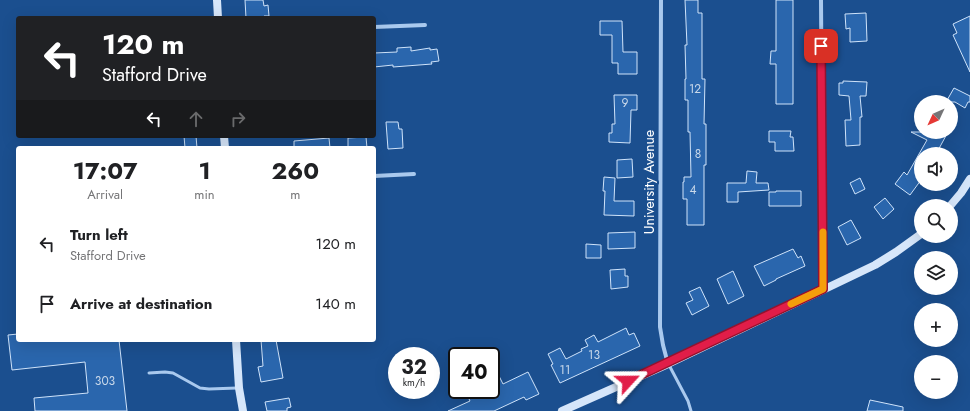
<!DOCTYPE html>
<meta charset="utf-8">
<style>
:root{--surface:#fff;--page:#f2f2f2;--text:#202124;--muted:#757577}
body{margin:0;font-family:Jost,sans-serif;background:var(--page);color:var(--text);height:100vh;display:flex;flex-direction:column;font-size:15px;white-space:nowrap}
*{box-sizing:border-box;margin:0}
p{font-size:13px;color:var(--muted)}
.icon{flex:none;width:22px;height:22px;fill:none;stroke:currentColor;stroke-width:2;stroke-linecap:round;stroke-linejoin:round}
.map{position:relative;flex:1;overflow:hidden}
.panel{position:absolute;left:16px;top:146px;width:360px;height:196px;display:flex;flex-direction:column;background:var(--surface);border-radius:4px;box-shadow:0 4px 16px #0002}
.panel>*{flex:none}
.hud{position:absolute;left:16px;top:16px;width:360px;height:122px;border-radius:4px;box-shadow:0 4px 16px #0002;background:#202124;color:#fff;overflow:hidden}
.needle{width:26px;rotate:226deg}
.controls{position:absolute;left:914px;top:95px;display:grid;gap:8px}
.controls a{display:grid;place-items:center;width:44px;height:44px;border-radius:50%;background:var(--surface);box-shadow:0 4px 16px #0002;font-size:20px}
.speed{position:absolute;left:388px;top:347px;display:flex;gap:8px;font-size:20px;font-weight:700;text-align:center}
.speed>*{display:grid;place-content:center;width:52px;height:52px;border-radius:50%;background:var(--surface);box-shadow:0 4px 16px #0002;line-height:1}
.speed small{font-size:10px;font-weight:400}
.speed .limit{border:2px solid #111;border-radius:6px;background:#fff;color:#111}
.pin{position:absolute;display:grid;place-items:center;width:34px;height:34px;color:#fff;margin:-17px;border-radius:8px;box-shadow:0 2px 6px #0006}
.me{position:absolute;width:44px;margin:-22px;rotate:66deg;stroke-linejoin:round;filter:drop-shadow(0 0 3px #0008)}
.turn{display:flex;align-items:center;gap:14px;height:84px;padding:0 20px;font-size:18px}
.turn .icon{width:52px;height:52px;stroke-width:2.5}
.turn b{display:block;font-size:28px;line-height:34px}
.lanes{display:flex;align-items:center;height:38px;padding:0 20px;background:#0003;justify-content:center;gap:20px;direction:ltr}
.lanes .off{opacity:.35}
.eta{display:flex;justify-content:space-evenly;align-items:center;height:68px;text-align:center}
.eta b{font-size:24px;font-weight:700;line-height:28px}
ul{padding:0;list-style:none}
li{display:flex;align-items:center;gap:12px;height:60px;padding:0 20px}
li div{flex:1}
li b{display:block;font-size:15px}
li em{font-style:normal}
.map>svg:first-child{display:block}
.building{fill:#2a66ad;stroke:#cfe3fa}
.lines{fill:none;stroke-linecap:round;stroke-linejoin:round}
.lane{stroke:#a9c9ee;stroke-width:3}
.street{stroke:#a9c9ee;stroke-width:4}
.secondary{stroke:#d6e6fa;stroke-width:8}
.route-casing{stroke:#92132f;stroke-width:10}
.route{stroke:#e11d48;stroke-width:7}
.slow{stroke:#f59e0b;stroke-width:7}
.labels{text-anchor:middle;stroke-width:4;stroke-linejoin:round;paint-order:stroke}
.number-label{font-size:12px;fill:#cad9ea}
.street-label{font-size:14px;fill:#fff;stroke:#1b4f8f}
</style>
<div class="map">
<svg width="970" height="411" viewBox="0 0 970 411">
<rect width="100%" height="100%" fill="#1b4f8f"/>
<path class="building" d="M245 0H263L264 6 268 5 269 16H264V18H246Z
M685 0H698V13H702V79H705L704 124H706V165H704V225H687V199H683V182H684V177H691L690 132H688V100H685V79H686L685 45H687Z
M776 0H793V104H776V64H770L771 51H776Z
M866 13 867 41 850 42V28L846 29 845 14Z
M970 16V72L953 35 957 33 953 24Z
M600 21H622L623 52H637V74H618V63H612V35H600Z
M411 47V51L430 48V50L437 49 439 61 431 62 432 64 393 67V65L374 67V53L397 52V48Z
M843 81 867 82 866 96H860L862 117H860V145L846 146 845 120H851L849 96 839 95V83H843Z
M954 88 970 96V102H968L965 108 955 102H946Z
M614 95H637V110H631L630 143 609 142V133H612V124H615Z
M386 122H398L399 129H402L403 148 388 149Z
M769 131H791L790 137H793L794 151H775V142H769Z
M911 132H948L936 154H921V180L910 195 895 184 904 172 907 175 927 140Z
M184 136H196L197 148H185Z
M366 137 367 148H348V138Z
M329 138 330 148H294V141Z
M632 159 633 177 617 178V160Z
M747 171 757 172 756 183H768L769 190 738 192V202H727V183H746Z
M604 177 615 178 614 201H634V216L604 215 605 191H603Z
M860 178 865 189 855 194 850 183Z
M776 191H801V206H769V192H776Z
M885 198 894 209 883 219 874 207Z
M851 220 861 238 847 245 838 227Z
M635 232V248L608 249V233Z
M586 244 601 245V258H586Z
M793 249 798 258 801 256 805 266 776 279V280L764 286 754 266Z
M625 269V276H628V287L611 289 610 270Z
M733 271 744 296 728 304 717 279Z
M700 287 709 306 692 315 686 303 693 300 689 292Z
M626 328 629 335 634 333 640 346 560 383 551 365 553 364 548 354 560 348 566 359 582 351 581 349 588 346 585 340 594 335 598 342Z
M18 334V340H119L127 411H35L34 398 88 393 85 362 12 370 8 335Z
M261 340H276L283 378 261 382 258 367 263 366Z
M528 372 539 394 526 400 524 397 494 411H448L470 401 468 397 482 390H491V377L498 374 503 384Z
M289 398 291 407 287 408V411H267L265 402Z
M870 400 903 407V411H867Z"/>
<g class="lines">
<path class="lane" d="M669 365 688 401 691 411
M149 373 165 372 173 373 200 388 209 389 237 388"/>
<path class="street" d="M661 0 660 327 663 345 668 364
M821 0 823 289
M374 27 425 25
M374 176 414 174"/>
<path class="secondary" d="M217 0 218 18
M224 136 225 148
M950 206 961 193 970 179
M236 340 239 388 243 411
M562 411 668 364 875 265 896 252 921 234"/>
</g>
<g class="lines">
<defs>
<path id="route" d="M628 381 823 289 821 46"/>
</defs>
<use href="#route" class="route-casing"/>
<use href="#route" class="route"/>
<path class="slow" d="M791 304 823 289V232"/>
</g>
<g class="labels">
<g class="number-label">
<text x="695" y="93">12</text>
<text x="625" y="107">9</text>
<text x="698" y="158">8</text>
<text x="693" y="194">4</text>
<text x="594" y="359">13</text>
<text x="565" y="374">11</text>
<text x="105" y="385">303</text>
</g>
<g class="street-label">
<text transform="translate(649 182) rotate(-90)" y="5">University Avenue</text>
</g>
</g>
</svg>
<div class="controls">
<a><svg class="needle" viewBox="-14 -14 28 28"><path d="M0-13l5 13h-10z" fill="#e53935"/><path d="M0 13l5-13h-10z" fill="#757577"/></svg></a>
<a><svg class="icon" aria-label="sound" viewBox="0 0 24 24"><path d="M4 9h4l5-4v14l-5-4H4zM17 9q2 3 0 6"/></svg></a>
<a><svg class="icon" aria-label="search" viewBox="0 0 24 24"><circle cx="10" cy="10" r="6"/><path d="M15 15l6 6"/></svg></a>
<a><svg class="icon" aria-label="layers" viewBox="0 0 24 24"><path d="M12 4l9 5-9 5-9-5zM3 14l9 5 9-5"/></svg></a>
<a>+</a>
<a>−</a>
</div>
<div class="speed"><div>32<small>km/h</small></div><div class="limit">40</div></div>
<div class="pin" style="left:821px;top:46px;background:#d93025"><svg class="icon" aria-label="arrive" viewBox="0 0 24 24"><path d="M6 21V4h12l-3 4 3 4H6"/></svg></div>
<svg class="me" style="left:628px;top:381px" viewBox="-20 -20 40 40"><path d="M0-17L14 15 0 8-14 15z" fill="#e11d48" stroke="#fff" stroke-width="4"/></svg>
<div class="hud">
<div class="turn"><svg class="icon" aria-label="left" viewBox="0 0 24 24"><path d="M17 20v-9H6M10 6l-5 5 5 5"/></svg><div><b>120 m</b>Stafford Drive</div></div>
<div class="lanes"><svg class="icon" aria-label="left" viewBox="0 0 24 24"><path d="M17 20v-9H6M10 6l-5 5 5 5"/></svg><svg class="icon off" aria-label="ahead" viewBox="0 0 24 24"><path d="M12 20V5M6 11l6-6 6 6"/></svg><svg class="icon off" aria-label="right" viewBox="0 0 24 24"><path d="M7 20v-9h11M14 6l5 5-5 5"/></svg></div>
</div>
<section class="panel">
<div class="eta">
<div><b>17:07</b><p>Arrival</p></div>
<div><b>1</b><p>min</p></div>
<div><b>260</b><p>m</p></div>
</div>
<ul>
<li><svg class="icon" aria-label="left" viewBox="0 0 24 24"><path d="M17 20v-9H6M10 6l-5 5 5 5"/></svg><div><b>Turn left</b><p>Stafford Drive</p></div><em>120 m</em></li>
<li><svg class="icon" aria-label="arrive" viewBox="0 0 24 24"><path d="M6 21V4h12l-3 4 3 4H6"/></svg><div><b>Arrive at destination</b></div><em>140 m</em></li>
</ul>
</section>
</div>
